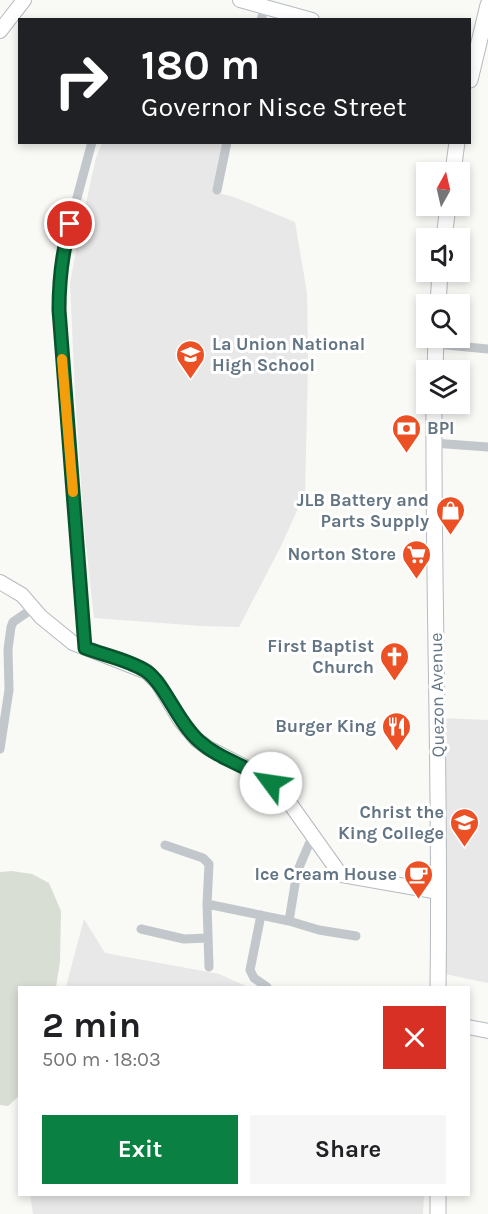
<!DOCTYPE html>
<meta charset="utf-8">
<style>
:root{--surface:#fff;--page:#f6f6f6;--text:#202124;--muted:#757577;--accent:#0b8043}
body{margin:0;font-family:Karla,sans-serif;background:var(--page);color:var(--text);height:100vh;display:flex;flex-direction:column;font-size:22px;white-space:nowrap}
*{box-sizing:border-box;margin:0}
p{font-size:20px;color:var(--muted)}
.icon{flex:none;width:33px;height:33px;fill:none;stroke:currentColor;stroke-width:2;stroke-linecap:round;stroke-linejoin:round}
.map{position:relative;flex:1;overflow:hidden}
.side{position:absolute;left:18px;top:986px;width:452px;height:210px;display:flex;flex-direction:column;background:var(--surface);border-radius:0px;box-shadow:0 3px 9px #0003}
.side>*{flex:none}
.hud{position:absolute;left:18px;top:18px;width:453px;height:126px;border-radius:0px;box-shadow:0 3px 9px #0003;background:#202124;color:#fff;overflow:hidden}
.needle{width:39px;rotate:8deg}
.tools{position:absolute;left:416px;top:162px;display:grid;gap:12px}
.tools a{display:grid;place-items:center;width:54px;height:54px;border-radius:0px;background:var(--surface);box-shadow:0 3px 9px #0003;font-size:30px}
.pin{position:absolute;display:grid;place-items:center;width:51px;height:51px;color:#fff;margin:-26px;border:3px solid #fff;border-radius:50%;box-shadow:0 2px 6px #0007}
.me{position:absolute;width:66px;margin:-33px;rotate:301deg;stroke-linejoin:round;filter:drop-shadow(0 0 4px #0008)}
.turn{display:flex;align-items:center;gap:21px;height:126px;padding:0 24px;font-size:27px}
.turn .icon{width:78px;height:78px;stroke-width:2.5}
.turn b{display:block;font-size:42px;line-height:51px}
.round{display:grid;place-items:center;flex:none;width:63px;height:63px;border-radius:0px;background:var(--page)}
.headline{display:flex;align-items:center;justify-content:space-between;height:102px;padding:0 24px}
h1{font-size:36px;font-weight:700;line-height:45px}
.button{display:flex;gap:12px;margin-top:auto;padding:12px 24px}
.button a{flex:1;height:69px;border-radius:0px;background:var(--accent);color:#fff;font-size:24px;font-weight:700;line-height:69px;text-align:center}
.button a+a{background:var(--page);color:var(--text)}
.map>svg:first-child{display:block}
.built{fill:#e7e8e7}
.green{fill:#d9ded5}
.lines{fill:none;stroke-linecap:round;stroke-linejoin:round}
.secondary-casing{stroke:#b4bbc0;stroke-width:16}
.primary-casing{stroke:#b5bbbf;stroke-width:17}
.street{stroke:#c2c7cb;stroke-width:9}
.secondary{stroke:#fff;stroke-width:14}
.primary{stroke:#fff;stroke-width:15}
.route-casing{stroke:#07532c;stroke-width:15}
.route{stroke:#0b8043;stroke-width:10}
.slow{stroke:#f59e0b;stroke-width:10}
.labels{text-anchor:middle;stroke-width:6;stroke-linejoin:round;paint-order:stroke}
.poi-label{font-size:18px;font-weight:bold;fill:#637583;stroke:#fff;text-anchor:end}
.street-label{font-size:18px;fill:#637583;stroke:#fff}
</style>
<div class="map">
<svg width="488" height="1214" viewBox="0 0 488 1214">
<rect width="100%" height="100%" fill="#f9f9f6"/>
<path class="built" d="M102 143H225L214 192 234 197 295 222 307 293 308 364 305 493 281 546 239 627 202 626 94 618 84 526 75 394 70 283 80 230 96 158Z
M441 718 488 720V983L445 974Z
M84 919 105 953 219 974 248 987H66Z
M30 1194H424L423 1214H33Z"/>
<path class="green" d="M12 871 32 874 49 883 61 911 60 962 56 987H20L19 1096 8 1106 0 1105V872Z"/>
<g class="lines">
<defs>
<path id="secondary" d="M240 0 312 20
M0 31 24 0
M0 582 22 595 41 617 73 643 147 672 158 683 180 720 197 740 208 748 261 775 281 791 338 871 342 875 439 892
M468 1027 488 1031"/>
<path id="primary" d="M470 80 488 5
M453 172 457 142
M444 238 448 206
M438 304 440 272
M435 370 436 338
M434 404C433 598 441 792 438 987
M438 1214V1194"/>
</defs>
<use href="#secondary" class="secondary-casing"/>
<use href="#primary" class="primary-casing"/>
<path class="street" d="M261 20 265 7
M217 190 227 142
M436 344 488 349
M433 443 488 447
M85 648 61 355 59 278 64 246 92 142
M0 749 9 690 8 649 11 627 13 622 32 609
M165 845 203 858 209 864 207 904 209 967
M207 904 289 921 319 930 356 936
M261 915 250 970 254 978 267 987
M289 921 297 872 313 835
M141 929 184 939 208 938"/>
<use href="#secondary" class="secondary"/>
<use href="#primary" class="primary"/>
</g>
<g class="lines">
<defs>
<path id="route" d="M70 224C62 253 59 280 59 310L85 648C104 655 129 660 146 671 165 684 178 723 199 741 220 760 249 766 271 783"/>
</defs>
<use href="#route" class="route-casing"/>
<use href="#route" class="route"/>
<path class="slow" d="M62 359 73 492"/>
</g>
<defs>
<symbol id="school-pin" viewBox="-11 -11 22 30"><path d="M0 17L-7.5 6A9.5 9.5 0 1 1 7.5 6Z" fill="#eb5124" stroke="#fff"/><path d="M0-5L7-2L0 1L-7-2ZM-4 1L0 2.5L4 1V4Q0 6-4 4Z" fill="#fff"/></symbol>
<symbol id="bank-pin" viewBox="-11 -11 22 30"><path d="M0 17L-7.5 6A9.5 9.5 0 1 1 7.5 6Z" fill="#eb5124" stroke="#fff"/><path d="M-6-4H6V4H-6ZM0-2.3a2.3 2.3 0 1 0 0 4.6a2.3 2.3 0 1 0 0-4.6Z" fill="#fff"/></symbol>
<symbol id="shop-pin" viewBox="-11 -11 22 30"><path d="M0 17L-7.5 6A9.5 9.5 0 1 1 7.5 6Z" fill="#eb5124" stroke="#fff"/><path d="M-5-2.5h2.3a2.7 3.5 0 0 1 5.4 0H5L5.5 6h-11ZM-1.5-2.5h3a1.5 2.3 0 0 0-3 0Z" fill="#fff"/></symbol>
<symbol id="supermarket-pin" viewBox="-11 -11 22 30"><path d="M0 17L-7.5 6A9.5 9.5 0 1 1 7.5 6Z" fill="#eb5124" stroke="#fff"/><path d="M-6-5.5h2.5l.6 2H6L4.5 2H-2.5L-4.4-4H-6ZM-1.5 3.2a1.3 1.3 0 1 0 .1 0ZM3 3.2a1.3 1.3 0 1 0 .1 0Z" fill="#fff"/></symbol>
<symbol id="church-pin" viewBox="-11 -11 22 30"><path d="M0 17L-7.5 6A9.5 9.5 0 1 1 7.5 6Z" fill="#eb5124" stroke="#fff"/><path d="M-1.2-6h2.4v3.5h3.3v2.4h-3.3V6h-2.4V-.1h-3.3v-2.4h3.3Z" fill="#fff"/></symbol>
<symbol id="restaurant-pin" viewBox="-11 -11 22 30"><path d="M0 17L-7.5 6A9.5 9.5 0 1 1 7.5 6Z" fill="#eb5124" stroke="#fff"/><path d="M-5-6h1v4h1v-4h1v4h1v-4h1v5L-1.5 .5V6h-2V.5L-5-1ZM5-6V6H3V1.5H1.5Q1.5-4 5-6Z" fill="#fff"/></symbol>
<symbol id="university-pin" viewBox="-11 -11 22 30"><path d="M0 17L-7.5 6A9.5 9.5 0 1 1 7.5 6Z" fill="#eb5124" stroke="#fff"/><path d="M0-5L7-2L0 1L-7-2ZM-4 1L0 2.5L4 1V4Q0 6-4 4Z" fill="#fff"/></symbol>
<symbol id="cafe-pin" viewBox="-11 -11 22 30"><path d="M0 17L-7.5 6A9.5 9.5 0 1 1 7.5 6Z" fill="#eb5124" stroke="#fff"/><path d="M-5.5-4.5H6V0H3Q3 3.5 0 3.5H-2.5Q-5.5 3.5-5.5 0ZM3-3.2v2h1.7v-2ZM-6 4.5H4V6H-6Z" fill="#fff"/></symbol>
</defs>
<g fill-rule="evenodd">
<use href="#school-pin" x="174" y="338" width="33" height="45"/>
<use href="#bank-pin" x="390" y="412" width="33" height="45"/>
<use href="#shop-pin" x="434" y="494" width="33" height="45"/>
<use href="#supermarket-pin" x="400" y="538" width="33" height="45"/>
<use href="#church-pin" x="378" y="640" width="33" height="45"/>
<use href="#restaurant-pin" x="380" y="710" width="33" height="45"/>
<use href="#university-pin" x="448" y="806" width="33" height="45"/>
<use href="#cafe-pin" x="402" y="858" width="33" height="45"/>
</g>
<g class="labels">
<g class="poi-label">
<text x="212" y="350" text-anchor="start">La Union National<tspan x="212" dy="21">High School</tspan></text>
<text x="427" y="434" text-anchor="start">BPI</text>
<text x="429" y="506">JLB Battery and<tspan x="429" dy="21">Parts Supply</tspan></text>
<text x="396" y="560">Norton Store</text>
<text x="374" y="652">First Baptist<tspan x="374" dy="21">Church</tspan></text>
<text x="376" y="732">Burger King</text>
<text x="444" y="818">Christ the<tspan x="444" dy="21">King College</tspan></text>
<text x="397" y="880">Ice Cream House</text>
</g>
<g class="street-label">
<text transform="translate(437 695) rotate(-91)" y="6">Quezon Avenue</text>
</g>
</g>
</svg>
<div class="tools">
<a><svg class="needle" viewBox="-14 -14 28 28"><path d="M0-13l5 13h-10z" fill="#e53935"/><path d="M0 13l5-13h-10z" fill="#757577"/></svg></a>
<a><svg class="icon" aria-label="sound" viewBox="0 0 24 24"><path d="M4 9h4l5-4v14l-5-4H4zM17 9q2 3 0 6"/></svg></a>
<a><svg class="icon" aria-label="search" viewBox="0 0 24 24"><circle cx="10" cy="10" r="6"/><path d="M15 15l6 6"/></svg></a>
<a><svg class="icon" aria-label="layers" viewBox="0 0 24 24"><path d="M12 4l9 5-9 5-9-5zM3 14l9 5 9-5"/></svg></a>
</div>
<div class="pin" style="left:70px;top:224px;background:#d93025"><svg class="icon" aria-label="arrive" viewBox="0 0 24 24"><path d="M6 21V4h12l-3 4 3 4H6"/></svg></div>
<svg class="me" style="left:271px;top:783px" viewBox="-20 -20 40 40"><circle r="19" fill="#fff"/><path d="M0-13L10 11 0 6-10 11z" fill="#0b8043"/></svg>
<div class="hud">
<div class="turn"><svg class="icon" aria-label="right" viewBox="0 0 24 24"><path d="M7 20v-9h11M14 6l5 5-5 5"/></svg><div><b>180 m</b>Governor Nisce Street</div></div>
</div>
<section class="side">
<div class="headline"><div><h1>2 min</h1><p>500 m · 18:03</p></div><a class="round" style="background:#d93025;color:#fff"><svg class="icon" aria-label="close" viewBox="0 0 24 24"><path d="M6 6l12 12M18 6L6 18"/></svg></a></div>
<div class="button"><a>Exit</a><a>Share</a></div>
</section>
</div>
